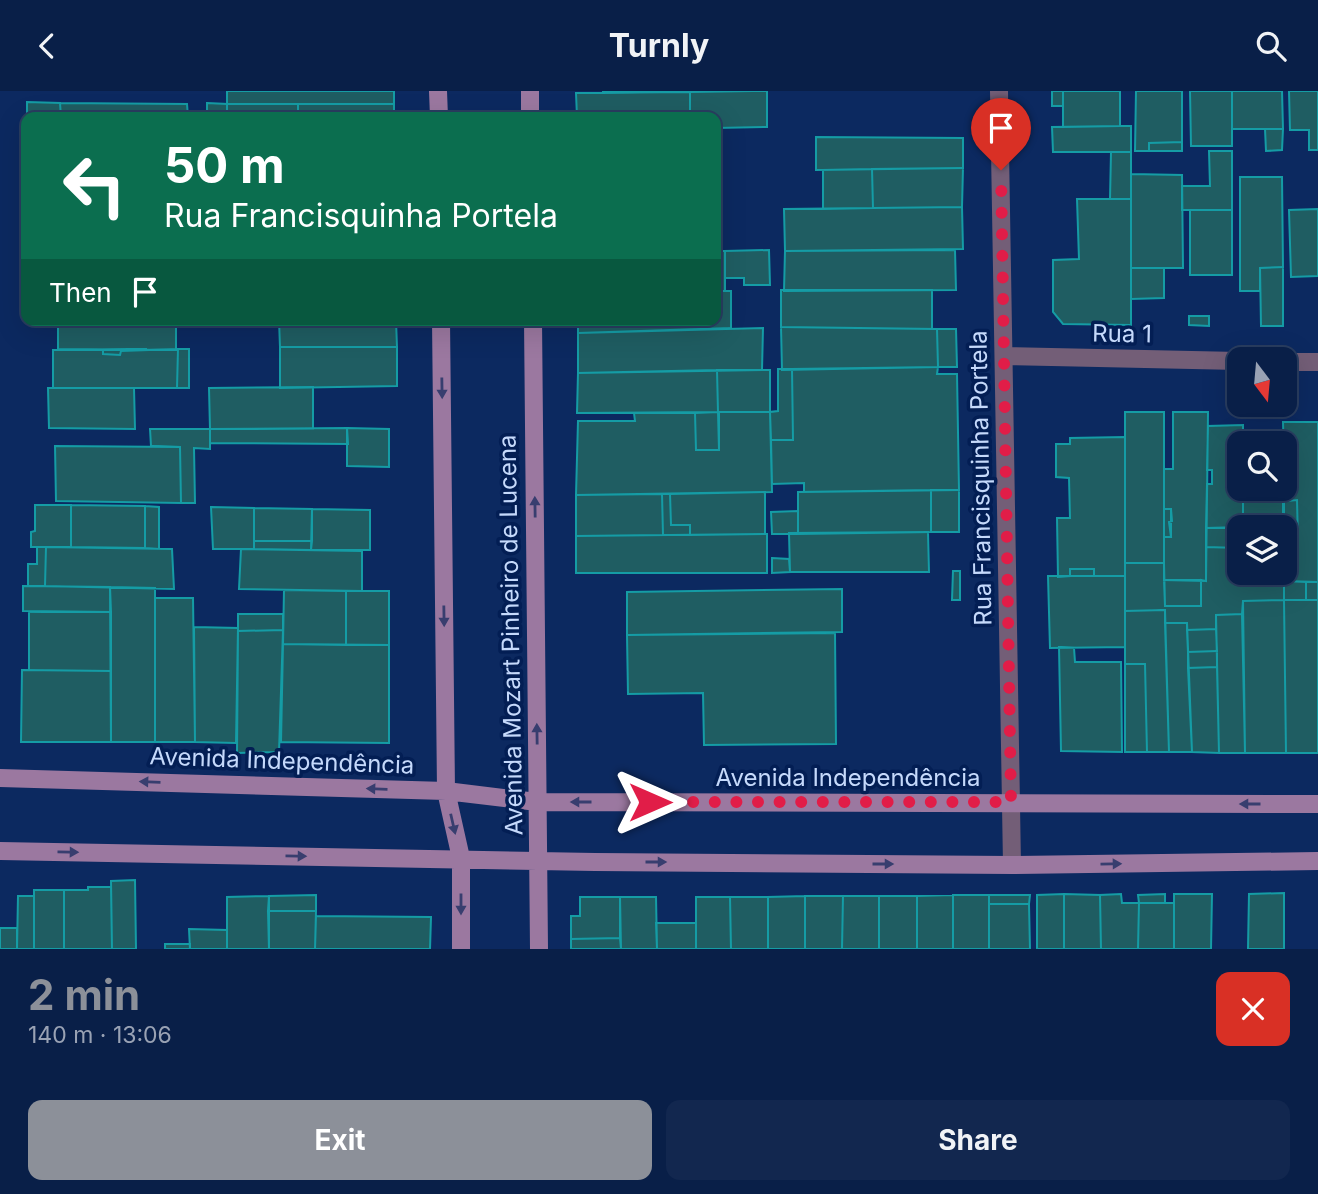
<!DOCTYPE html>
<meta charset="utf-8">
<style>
:root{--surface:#091f48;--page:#12274f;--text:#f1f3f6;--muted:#99a2b4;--line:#293d60;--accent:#8c9099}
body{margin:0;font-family:Inter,sans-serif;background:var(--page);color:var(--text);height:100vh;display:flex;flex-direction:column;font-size:26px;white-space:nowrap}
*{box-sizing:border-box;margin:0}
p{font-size:23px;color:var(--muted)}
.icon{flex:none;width:38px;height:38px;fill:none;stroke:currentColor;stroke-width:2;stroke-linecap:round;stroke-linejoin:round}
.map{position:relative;height:858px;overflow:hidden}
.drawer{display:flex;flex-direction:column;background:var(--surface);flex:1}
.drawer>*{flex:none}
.banner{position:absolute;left:21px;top:21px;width:700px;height:214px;border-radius:14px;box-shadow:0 7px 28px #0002,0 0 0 2px var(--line);background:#0b6e4f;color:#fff;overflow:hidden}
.needle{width:46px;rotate:164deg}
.fabs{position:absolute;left:1227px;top:256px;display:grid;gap:14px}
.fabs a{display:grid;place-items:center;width:70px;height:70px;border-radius:14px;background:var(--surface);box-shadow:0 7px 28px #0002,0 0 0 2px var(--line);font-size:35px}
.pin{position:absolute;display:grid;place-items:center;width:60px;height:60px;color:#fff;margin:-72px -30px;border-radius:50% 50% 50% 0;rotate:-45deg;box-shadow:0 0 7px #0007}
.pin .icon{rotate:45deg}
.me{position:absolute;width:77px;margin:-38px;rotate:90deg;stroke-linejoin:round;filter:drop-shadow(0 0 5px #0008)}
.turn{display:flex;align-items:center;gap:24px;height:147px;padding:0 28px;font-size:32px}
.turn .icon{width:91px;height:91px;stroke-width:2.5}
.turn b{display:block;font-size:49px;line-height:60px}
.then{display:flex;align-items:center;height:66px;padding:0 28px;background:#0003;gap:14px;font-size:26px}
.round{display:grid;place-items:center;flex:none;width:74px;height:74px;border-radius:14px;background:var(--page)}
.summary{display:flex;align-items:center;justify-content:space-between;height:119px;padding:0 28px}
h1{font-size:42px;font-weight:700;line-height:52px;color:var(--accent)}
.button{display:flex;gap:14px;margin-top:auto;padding:14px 28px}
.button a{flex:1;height:80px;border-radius:14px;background:var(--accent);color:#fff;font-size:28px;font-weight:700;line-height:80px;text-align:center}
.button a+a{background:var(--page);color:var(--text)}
header{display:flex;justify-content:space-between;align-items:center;height:91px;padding:0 28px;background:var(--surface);font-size:32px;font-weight:700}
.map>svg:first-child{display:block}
.building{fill:#1f5d62;stroke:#159ca5;stroke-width:2}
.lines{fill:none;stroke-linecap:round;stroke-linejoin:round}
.minor{stroke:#735e77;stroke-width:18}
.secondary{stroke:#9b78a0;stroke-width:18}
.oneway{fill:#383e6f}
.route{stroke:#e11d48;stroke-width:12;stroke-dasharray:0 21.6}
.labels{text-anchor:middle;stroke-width:7;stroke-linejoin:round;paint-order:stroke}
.street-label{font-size:24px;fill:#c5d9fb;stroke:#031e54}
</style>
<header><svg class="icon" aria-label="back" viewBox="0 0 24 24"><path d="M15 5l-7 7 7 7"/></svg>Turnly<svg class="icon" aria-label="search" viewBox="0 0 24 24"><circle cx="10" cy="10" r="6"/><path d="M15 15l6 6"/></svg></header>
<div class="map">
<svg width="1318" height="858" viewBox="0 0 1318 858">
<rect width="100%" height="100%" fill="#0c2960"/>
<path class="building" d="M227 0H394V13H227Z
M603 0H753L603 2Z
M753 0H767V36L716 37V26H690V1Z
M1052 0H1063V15H1052Z
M1063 0H1120V35L1063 36Z
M1136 0H1182V51L1149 52V60H1135Z
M1190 0H1232V55H1191Z
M1232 0H1282L1283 38H1232Z
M1289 0H1318V59H1309V39H1290Z
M690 1V26H577L576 2Z
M27 11 60 12 61 26H27Z
M60 12 187 13 188 26H61Z
M207 12 227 13V26H207Z
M227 13H298V26H227Z
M298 13H394V26H298Z
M1120 35H1131V61H1053L1052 36Z
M1265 38H1283L1282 59 1266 60Z
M816 46 963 47V77L816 79Z
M1182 51V60H1149V52Z
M1209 60H1232V119H1182V95H1210Z
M1111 61H1131V108H1110Z
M963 77 962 116 873 117 872 78Z
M872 78 873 117 823 118V79Z
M1131 83 1182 84 1183 177H1131Z
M1240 86H1282L1283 176 1260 177V200H1240Z
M1077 108H1131V234L1063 233 1053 221V169L1079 168Z
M962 116 963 158 785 160 784 118Z
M1318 118V185L1291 186 1289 119Z
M1190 119H1232V184H1190Z
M769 159 770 194H744V187H725V160Z
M955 159 956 199 784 200 785 160Z
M716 160H725V200H716Z
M1283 176V235H1261L1260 177Z
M1131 177H1164V207L1131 208Z
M781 199H932V238L781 236Z
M716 200H731V237L578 242V229H716Z
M1189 225H1209V235L1189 234Z
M58 229H176V259L58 258Z
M279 229H396L397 256H280Z
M781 236 937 238 938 276 782 279Z
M763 237 762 279 578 282V242Z
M937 238H956L957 276H938Z
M280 256H397V295L280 297Z
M147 258 121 260 120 264 103 263V259Z
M178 258H189V297H177Z
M178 258 177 297H53V259H103V263L120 264 121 260Z
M938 276 937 283H957L959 399 804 401V392L772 393 771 349H793L792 278Z
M778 278H792L793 349H771L770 321 778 320Z
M717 279H770V321H718Z
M717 279 718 321 577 322 578 282Z
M313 296V338H210L209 297Z
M48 297H134L135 338 49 337Z
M718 321 719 359H696L695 322Z
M719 321H770L772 401 576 404 578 330H635L634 322H695L696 359H719Z
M1125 321H1164V472H1125Z
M1173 321H1208L1206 490 1164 489V446H1171L1169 431 1172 430 1171 418H1164V378H1173Z
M1283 331H1318V491L1284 490V451H1298L1297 409 1288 410V372H1284Z
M1243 334V352H1239V397H1243V436L1206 437 1207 393H1212V379H1207L1208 335Z
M347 337 348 353 210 352V338Z
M347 337 389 338V376L347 375Z
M150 338H210V358L194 357 195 412H181L180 356 151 355Z
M1243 341H1283V352H1243Z
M1125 346V485H1094V478H1070V485L1058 486 1057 427H1070L1069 387 1056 386V353H1070V347Z
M55 355 180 356 181 412 56 410Z
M1284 372H1288V410L1297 409 1298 451H1284Z
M1243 397H1283V436H1243Z
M931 399V441L798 443V401Z
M931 399H959V441H931Z
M765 401V443L690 444V434H671L670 403Z
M662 403 663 444 576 445V404Z
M662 403H670L671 434H690V444H663Z
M35 414H71V456H31V441L35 440Z
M71 414 145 415V457L71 456Z
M145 415 159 416V458L145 457Z
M211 416 254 417V458H213Z
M254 417 312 418V450H254Z
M312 418 370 419V459H311Z
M1164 418H1171V446H1164Z
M798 420V443H772L771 421Z
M1206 437H1239V457L1206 456Z
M928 441 929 481H790L789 442Z
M767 443V482H576V445Z
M254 450H312L311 459 254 458Z
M37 456H46L45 495H28V473H37Z
M46 456 172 458 174 498 45 495Z
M1206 456 1239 457V481H1270V491L1284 490V509L1243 510 1242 523 1216 524V538L1187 539V532H1165V519L1125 520V472H1164L1165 515H1201V489L1206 490Z
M241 458 362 460V500L239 498Z
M772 467 789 468 790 481 772 482Z
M1070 478H1094V485H1070Z
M953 480H960V509H952Z
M1270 481H1283L1284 490 1270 491Z
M1048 485H1125V556L1050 557Z
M1164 489H1201V515H1165Z
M1284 490 1306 491V509H1284Z
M1306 491H1318V509H1306Z
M23 495 110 496 111 521 23 520Z
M110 496 155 497V651H111Z
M842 498V541L627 544V501Z
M284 499 346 500V554L283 553Z
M346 500H389V554H346Z
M155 507H193L195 651H155Z
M1284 509 1286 662H1245L1243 510Z
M1284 509H1318V662H1286Z
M1165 519 1169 661H1147L1145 573H1125V520Z
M29 521H111V580L29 579Z
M238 523H283V539L238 540Z
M1242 523 1245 662H1219L1216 524Z
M1165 532H1187L1192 661H1169Z
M194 536 238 537 236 652 195 651Z
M1216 538 1217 560 1188 561 1187 539Z
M283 539 279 661 237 662 238 540Z
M835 542 836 653 704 654 703 602 628 603 627 544Z
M283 553 389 554V652L281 651Z
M1059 556 1074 557 1075 571H1121L1122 661 1061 660Z
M1217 560V576L1188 577V561Z
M1125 573H1145L1147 661H1125Z
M1217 576 1219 662 1192 661 1188 577Z
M22 579 111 580V651H21Z
M135 789 136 858H112L111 790Z
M88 796H111L112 858H64V799H88Z
M34 799H64V858H34Z
M1284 802V858H1248L1249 803Z
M1064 803 1100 804 1101 858H1064Z
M1064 803V858H1037V804Z
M1121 803 1122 812H1139L1138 858H1101L1100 804Z
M1165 803V812H1139L1138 804Z
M1174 803H1212L1211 858H1174Z
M316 804V820H268L269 805Z
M953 804V858H917V805Z
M953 804H989V858H953Z
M989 804H1030L1029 813H989Z
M18 805H34V858H17Z
M269 805V858H227V806Z
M805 805V858H768V806Z
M805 805H843L842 858H805Z
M843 805H879V858H842Z
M879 805H917V858H879Z
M580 806H620V847L571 848V825H580Z
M620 806H656L657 858H621Z
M696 806H730L731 858H696Z
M730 806H768V858H731Z
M1139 812H1174V858H1138Z
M989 813H1029L1030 858H989Z
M268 820H316L315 858H269Z
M316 825 431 826 430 858H315Z
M656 832H696V858H657Z
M0 837H17V858H0Z
M189 838 227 839V858H190Z
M620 847 621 858H571V848Z
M165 853H190V858H165Z"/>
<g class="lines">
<path class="minor" d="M999 0 1012 774
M1004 265 1239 270
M1284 271H1318"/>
<path class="secondary" d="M438 0 439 26
M530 0V26
M441 229 446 700 461 767V858
M533 229 539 858
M0 687 446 700 537 711 1318 713
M0 760 595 771 1012 774 1318 770"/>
</g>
<defs><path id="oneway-solid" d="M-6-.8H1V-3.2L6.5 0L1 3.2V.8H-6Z" transform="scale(1.75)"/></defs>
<g class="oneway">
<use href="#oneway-solid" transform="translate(442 297) rotate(89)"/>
<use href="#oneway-solid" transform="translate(535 416) rotate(-91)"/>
<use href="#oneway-solid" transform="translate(444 525) rotate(89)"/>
<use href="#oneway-solid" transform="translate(537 643) rotate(-91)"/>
<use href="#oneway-solid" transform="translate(150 691) rotate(-178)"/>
<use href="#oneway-solid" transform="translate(377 698) rotate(-178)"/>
<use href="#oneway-solid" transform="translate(581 711) rotate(-180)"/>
<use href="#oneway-solid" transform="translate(1250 713) rotate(-180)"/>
<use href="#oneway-solid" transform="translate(453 733) rotate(77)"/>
<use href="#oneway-solid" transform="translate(68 761) rotate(1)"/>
<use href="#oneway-solid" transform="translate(296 765) rotate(1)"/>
<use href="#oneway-solid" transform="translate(656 771)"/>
<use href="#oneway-solid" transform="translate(883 773)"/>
<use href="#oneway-solid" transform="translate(1111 773) rotate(-1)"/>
<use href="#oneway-solid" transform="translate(461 813) rotate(90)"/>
</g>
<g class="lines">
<path class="route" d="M650 711H1011L1001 79"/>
</g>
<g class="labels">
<g class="street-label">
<text transform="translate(1122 243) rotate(1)" y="8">Rua 1</text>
<text transform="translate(981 387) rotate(-91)" y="8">Rua Francisquinha Portela</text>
<text transform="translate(511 544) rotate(-91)" y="8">Avenida Mozart Pinheiro de Lucena</text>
<text transform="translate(282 670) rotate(2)" y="8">Avenida Independência</text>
<text x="848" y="695">Avenida Independência</text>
</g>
</g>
</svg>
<div class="fabs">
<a><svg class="needle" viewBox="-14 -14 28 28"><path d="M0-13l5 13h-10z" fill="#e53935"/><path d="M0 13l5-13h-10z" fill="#99a2b4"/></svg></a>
<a><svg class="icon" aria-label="search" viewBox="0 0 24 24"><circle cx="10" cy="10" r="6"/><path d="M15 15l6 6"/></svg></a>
<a><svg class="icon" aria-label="layers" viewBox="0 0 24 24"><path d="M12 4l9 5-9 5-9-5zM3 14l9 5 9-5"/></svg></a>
</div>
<div class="pin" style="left:1001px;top:79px;background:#d93025"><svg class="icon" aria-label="arrive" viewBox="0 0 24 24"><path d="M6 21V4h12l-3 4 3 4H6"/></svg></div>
<svg class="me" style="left:650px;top:711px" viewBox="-20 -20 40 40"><path d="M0-17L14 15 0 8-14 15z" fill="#e11d48" stroke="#fff" stroke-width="4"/></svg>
<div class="banner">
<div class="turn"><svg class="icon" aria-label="left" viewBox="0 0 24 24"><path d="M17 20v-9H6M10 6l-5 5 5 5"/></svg><div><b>50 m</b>Rua Francisquinha Portela</div></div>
<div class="then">Then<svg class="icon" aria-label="arrive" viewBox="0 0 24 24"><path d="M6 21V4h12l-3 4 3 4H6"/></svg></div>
</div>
</div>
<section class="drawer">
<div class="summary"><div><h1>2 min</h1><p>140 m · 13:06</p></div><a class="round" style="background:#d93025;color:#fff"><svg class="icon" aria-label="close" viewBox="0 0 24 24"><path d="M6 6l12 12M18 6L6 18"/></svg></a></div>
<div class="button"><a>Exit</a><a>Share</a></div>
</section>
